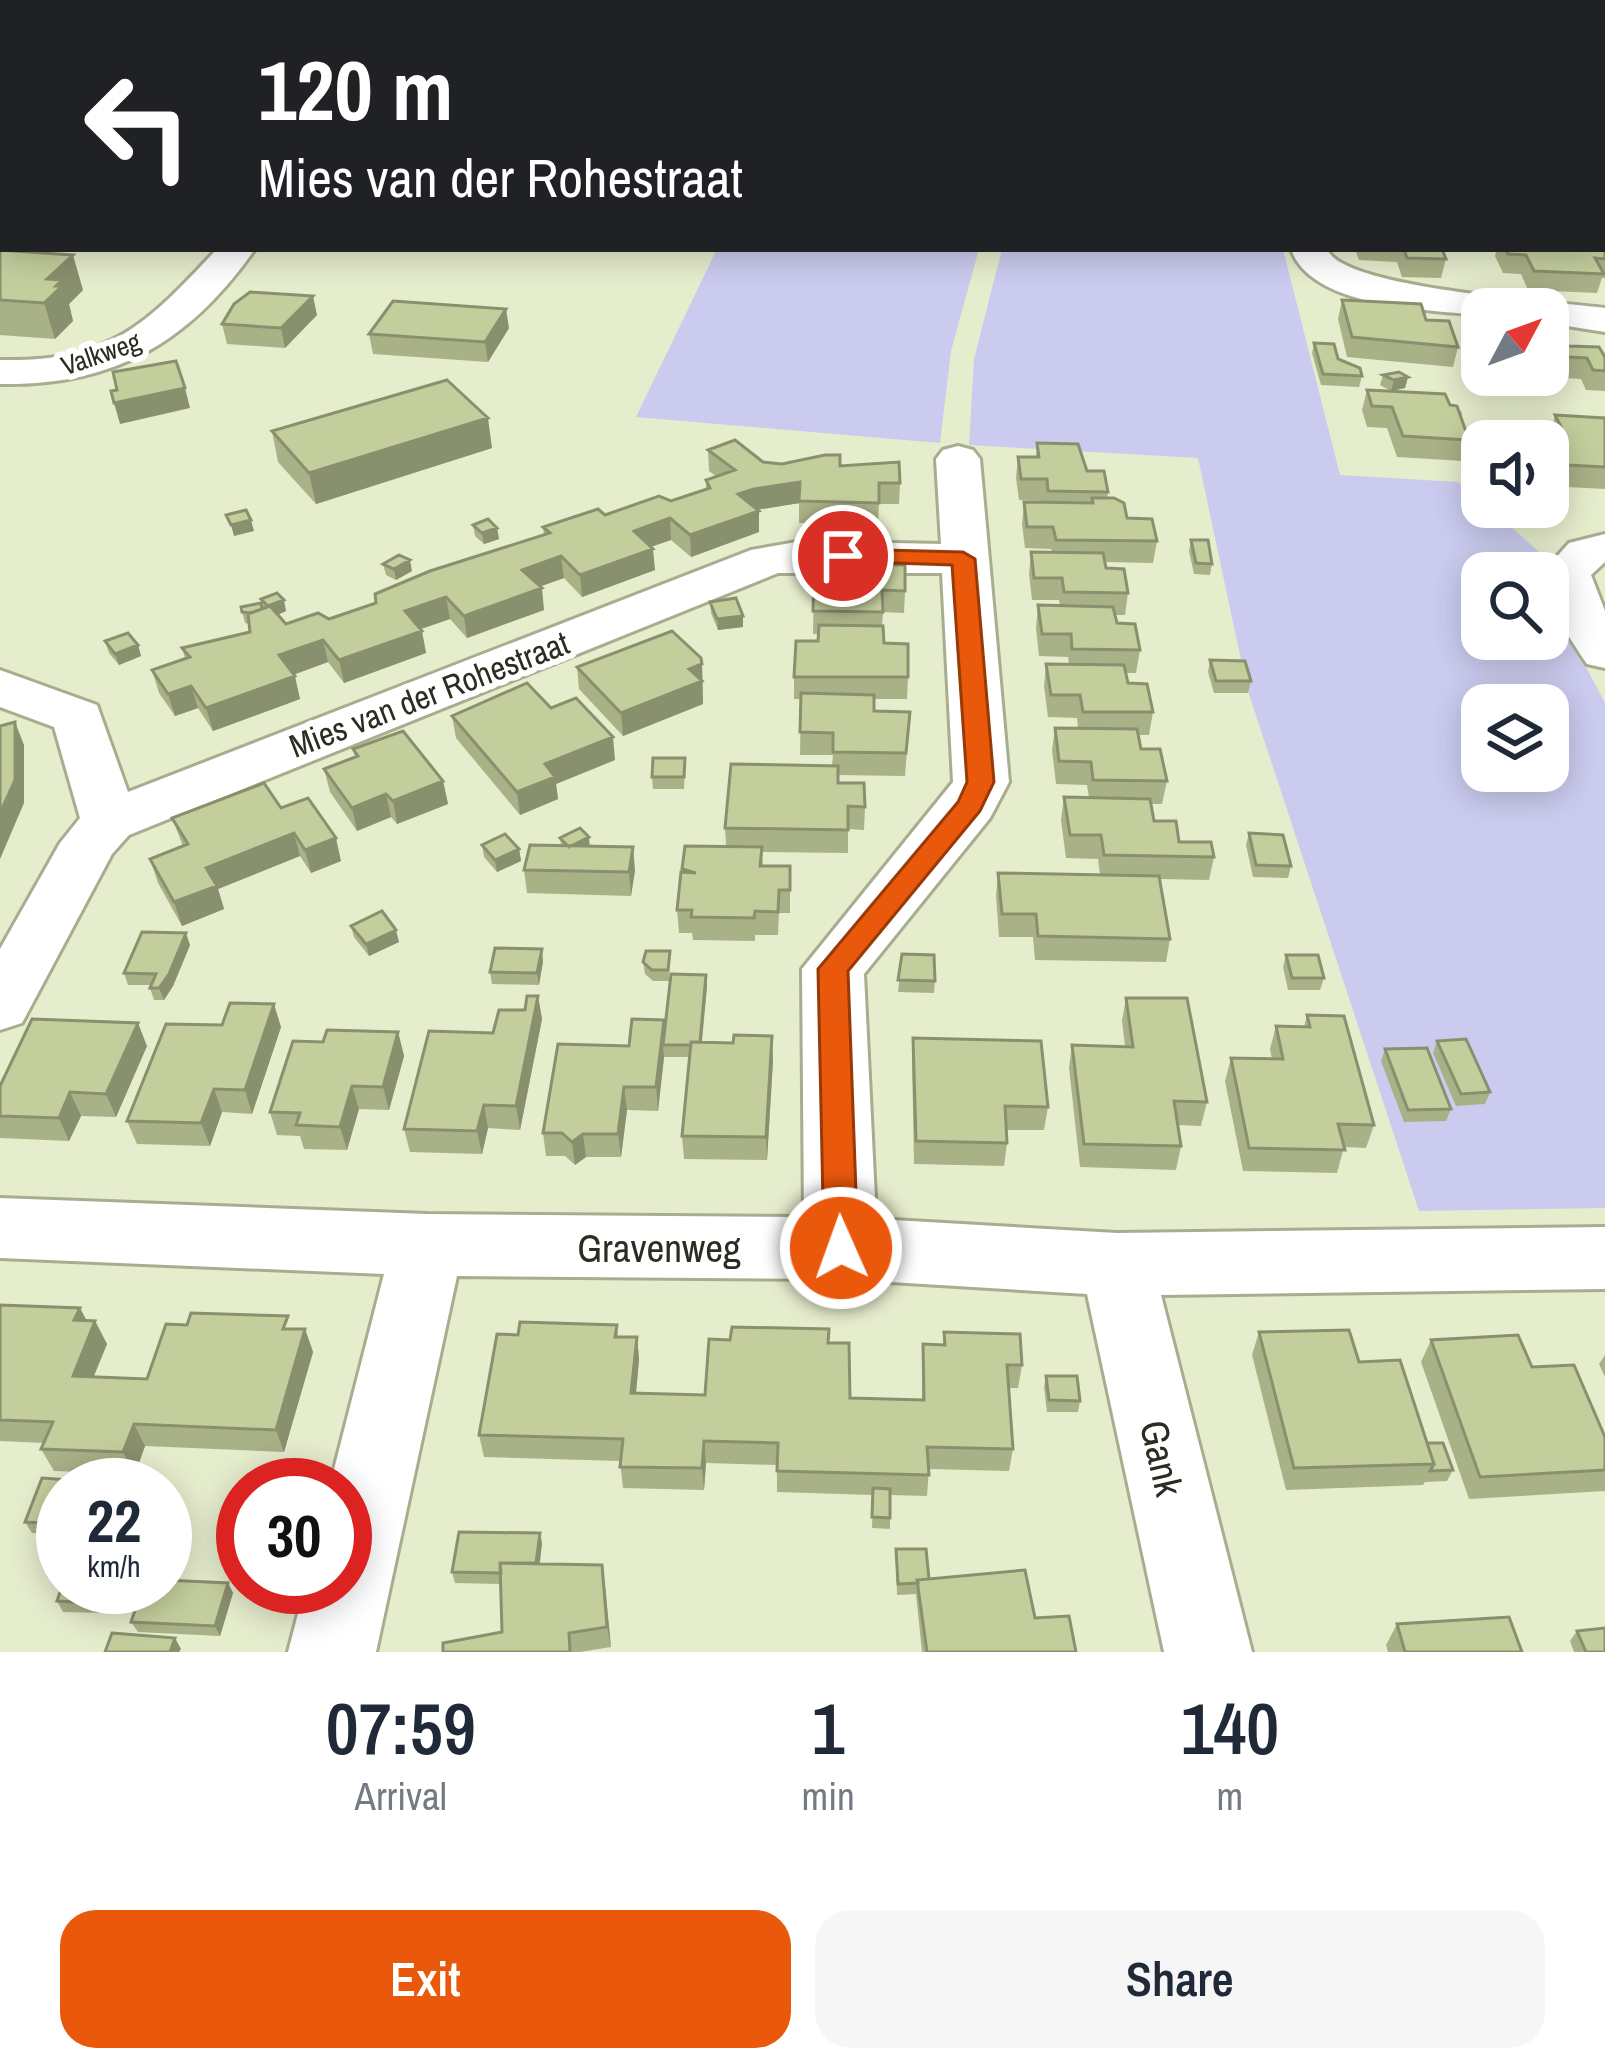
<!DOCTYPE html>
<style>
:root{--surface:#fff;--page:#f6f6f7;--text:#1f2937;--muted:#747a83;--accent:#ea580c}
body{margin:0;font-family:"Archivo Narrow",sans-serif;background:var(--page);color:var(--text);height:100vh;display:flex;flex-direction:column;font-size:45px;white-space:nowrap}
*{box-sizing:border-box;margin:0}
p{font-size:39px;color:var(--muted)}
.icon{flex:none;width:66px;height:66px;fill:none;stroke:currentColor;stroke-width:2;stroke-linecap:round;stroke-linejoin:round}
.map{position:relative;height:1652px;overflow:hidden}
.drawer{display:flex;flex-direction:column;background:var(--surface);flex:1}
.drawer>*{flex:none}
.banner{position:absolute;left:0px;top:0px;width:1605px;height:252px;box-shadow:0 6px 30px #0003;background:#202124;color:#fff;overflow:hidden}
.needle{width:78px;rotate:49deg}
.buttons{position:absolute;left:1461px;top:288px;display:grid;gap:24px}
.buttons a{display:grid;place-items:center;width:108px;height:108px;border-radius:24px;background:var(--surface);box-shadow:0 6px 30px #0003;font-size:60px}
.speed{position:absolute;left:36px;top:1458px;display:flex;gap:24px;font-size:60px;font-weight:700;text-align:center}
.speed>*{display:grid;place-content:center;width:156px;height:156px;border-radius:50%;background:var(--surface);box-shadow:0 6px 30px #0003;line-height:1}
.speed small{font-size:30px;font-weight:400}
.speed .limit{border:18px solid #d22;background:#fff;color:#111}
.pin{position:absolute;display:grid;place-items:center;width:102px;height:102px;color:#fff;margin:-51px;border:6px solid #fff;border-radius:50%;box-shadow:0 3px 12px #0007}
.me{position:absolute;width:132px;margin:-66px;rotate:358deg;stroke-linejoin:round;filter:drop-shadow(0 0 9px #0008)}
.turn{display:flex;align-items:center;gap:42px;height:252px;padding:0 60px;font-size:54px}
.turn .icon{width:156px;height:156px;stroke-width:2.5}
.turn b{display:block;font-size:84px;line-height:102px}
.eta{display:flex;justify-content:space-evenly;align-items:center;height:204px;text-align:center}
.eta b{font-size:72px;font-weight:600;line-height:84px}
.button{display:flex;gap:24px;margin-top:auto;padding:24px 60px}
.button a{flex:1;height:138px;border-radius:36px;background:var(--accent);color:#fff;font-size:48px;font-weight:600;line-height:138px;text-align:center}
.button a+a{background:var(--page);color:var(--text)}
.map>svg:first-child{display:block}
.green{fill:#cbcbef;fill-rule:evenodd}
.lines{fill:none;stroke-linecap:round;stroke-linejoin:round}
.minor-casing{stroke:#a7ad8f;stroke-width:6}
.minor{fill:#fff;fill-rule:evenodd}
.wall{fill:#a9b187}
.shaded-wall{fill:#89906e}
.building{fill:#c4ce9d;stroke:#89906e;stroke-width:3}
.route{fill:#ea580c;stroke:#983908;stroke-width:3}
.labels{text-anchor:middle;stroke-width:12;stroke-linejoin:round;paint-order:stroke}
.far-street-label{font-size:27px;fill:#2a2d21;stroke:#fff}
.street-label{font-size:33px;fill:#2a2d21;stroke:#fff}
.near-street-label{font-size:39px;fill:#2a2d21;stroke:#fff}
</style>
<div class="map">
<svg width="1605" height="1652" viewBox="0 0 1605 1652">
<rect width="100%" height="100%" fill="#e6edcd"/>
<path class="green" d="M717 249H979L951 351 940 443 636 417Z
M1002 249H1283L1340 475 1458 482 1482 501V507H1489L1550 562 1544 573H1482V639H1548V595L1605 703V1208L1419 1211 1247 688 1198 458 969 445 974 359ZM1482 705H1548V771H1482Z"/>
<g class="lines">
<defs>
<path id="minor" d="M1538 0H1564L1566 3H1540Z
M1602 67 1605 68V89L1602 88Z
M1605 131V151L1602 152V132Z
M217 249H255C189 343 114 386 0 384V360C111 362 145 326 217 249Z
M1291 249H1327C1342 289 1558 302 1605 308V332L1548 323V309H1482V315C1429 310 1311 308 1291 249Z
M958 446 973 450 980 459 1009 782 990 818 864 974 876 1219 1117 1233 1605 1227V1289L1161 1295 1252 1652H1164L1087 1294 841 1279 457 1276 376 1652H288L305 1587H345V1485H330L384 1274 0 1258V1198L427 1214 804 1217 802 969 953 782 942 573H778L129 835 112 854 22 1023 0 1030V949L60 843 80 818 54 727 0 707V670L97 705 128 792 751 550 802 541 941 544 936 459 943 450Z
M1605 534V562L1591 575 1605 611V668L1587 664C1568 636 1548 606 1548 573H1542L1569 543Z"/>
</defs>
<use href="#minor" class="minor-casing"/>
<use href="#minor" class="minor"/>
</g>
<path class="wall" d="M184 0H241L238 3Z
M401 0H451L439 3Z
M470 0H587L585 3H470Z
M3 9V182H0V11Z
M1605 154V195L1602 194V162H1605Z
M1605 242V278H1602L1597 293 1528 290 1521 274 1503 273 1495 256 1497 249H1602Z
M1355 249H1442L1446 259 1441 278 1402 277 1397 262 1359 260Z
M0 250 83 290 69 304 73 321 55 339 0 335Z
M1342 300 1426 320 1458 347 1453 367 1347 357 1338 319Z
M317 315 285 348 227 344 222 324Z
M509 328 488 362 373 354 369 334Z
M1548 329 1568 346 1605 357V391L1586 390 1581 379 1516 375H1548Z
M1314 343 1362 376 1359 387 1321 385 1312 353Z
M1383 375 1408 377 1405 388 1391 391 1380 385Z
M1367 390 1449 404 1462 412 1461 417 1469 440 1463 461 1397 457 1387 428 1367 427 1362 410Z
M1555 415 1600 418 1605 416V489L1548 486V441H1526L1531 426 1552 427Z
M272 431 492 448 316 504 278 462Z
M1037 443 1087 471 1108 492 1107 498 1127 518 1157 541 1153 563 1105 562 1106 568 1128 593 1125 615H1115L1117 623 1140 650 1136 673H1126L1128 683 1153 712 1149 735H1138L1141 749 1167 781 1162 804H1151L1154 821 1179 842 1214 857 1209 880 1160 879 1170 939 1166 962 1035 960 1033 937H999L996 896 998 873 1100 875 1098 859 1066 858 1061 820 1064 797 1089 798 1087 785 1056 784 1052 750 1055 728H1078L1077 718 1048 717 1044 686 1046 664H1069L1068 657 1039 656 1036 628 1038 605 1060 606 1059 600H1032L1029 574 1031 552H1052L1051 549 1025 548 1022 524 1024 502 1044 503V501L1019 500 1016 478 1018 457H1036Z
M708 450 763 462 840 466 900 483 899 504H879L878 524 799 523V503L757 510 759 532 691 557 671 540 651 547 655 570 582 597 564 578 540 586 544 610 467 638 450 619 421 629 426 653 344 683 328 662 293 674 300 699 213 731 198 708 175 716 159 693 152 670 185 658 182 648 250 632 249 624 245 623 241 607 263 608 261 599 286 611 278 615 286 624 329 619 376 603 544 535 543 527 671 501 706 489V480L717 477 709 471Z
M473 525 497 528 499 539 484 544 475 536Z
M1191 540 1212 564 1210 575 1194 574 1189 551Z
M383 564 412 571 396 580 386 575Z
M814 576 905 591 904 613 883 612 882 626 884 643 908 677 907 699H874V711L910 712 905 776 838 775V783L865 807 864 830 848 829V853L762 852 763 866H790V913H779L778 935H755V941L693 940 692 933H679L677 910 685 846H726L725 828 832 766 833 755H800L801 699H794V677L818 641 819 634H813Z
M710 602 743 616V627L718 630 711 613Z
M105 641 138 645 141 656 119 665 109 653Z
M1210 660 1251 681 1248 693H1214L1208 672Z
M702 664 703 704 623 736 579 689 577 667Z
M551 708 615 760 556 784 558 799 520 815 456 738 452 716Z
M353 749 443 781 448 804 397 824 391 817 357 831 330 792 324 769 355 758Z
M685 769 684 789H653L652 777Z
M281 808 341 861 311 873 300 856 218 889 224 909 182 926 158 883 150 859 183 846 172 818Z
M1249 833 1291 866 1288 878 1253 877 1246 845Z
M560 838 590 846 635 870 631 896 527 893 524 870 561 845Z
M482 845 519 849 521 861 497 872 484 857Z
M351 926 399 942 369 956 354 937Z
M190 945 173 986 164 1000H154L150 988 151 985H128L124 973Z
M670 951 669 981H653L645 974 643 962Z
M902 954 935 981 934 993 898 992Z
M1286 955 1324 978 1320 990H1288L1283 967Z
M543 961 539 985 492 984 490 972Z
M706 975 707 986 702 1042 773 1060 767 1160 684 1159 682 1136 690 1057H664L658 1111 627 1110 621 1157H586L575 1165 565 1156H546L543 1133 629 1046 665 1029Z
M538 996 542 1019 520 1130 488 1128 482 1154 410 1152 404 1129 493 1033 525 1010Z
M1126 998 1207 1102 1201 1126 1178 1125 1181 1146 1176 1170 1080 1167 1069 1068 1072 1045 1125 1046 1122 1021Z
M1307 1015 1374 1125 1366 1148 1344 1147 1337 1173 1243 1171 1225 1081 1231 1058 1272 1059 1270 1049 1276 1026 1304 1027Z
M281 1027 252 1114 222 1112 210 1146 137 1144 127 1121Z
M398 1032 404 1056 389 1110 359 1109 347 1150 304 1149 300 1136 277 1135 270 1112 323 1042Z
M913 1038 1048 1107 1044 1130H1006L1007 1143 1004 1166 914 1164 912 1061Z
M1437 1041 1490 1092 1485 1104 1456 1106 1433 1053Z
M147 1046 116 1117 81 1116 69 1141 0 1138V1086Z
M1385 1049 1451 1109 1446 1121 1404 1122 1381 1061Z
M0 1305 80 1308 87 1321H95L107 1344 93 1377 147 1379 292 1329H305L313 1352 284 1452 145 1446 135 1474 54 1471 41 1449 44 1443 0 1441Z
M617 1325 618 1337H637L639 1359 636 1393 705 1395 828 1343 850 1398 922 1400 923 1344 943 1345 944 1332 1022 1365 1018 1388H1009L1013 1449 1009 1471 929 1469 927 1496 890 1495V1529L872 1528 873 1495 777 1492V1465L706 1463 704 1490 623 1488 620 1461 484 1457 479 1435 518 1335Z
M1259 1332 1359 1362 1427 1443 1453 1470 1447 1481 1425 1482 1423 1485 1286 1490 1252 1355Z
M1431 1340 1532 1367 1605 1437V1491L1469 1499 1421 1362Z
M1605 1355V1377L1599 1364Z
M1046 1376 1080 1401 1078 1412H1047L1044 1387Z
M42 1478 84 1481 86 1485H63V1535L32 1533 25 1522Z
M542 1543 540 1563 602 1565 611 1647 580 1652H443L502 1632 501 1584 455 1583 452 1572Z
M896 1549 929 1579 1035 1618 1076 1652H922L916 1594 897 1595Z
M228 1583 233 1593 220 1636 138 1632 131 1622Z
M63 1587H114L105 1613 63 1612 57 1601Z
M1397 1624 1522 1652H1388L1386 1645Z
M1577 1631 1605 1652H1574L1570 1641Z"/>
<path class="shaded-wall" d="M73 255 83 290 69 304 73 321 55 339 44 303 47 279Z
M313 296 317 315 285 348 281 328Z
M506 309 509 328 488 362 485 342Z
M1408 377 1405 388 1391 391 1394 380Z
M185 388 190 408 120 424 114 403Z
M488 418 492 448 316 504 309 473Z
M800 482V503L755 510 738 494 754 489Z
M759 511V532L691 557 690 535Z
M670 518 671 540 635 552 634 531Z
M251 520 254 531 234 536 231 525Z
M497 528 499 539 484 544 482 533Z
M653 549 655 570 582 597 580 575Z
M561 556 564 578 525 592 522 570Z
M410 560 412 571 396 580 394 569Z
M542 588 544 610 467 638 464 616Z
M446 597 450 619 409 633 405 611Z
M284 600 286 611 271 617 268 606Z
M743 616V627L718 630 717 619Z
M422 631 426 653 344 683 339 660Z
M323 640 328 662 285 678 279 655Z
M138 645 141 656 119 665 115 654Z
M702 664 703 704 623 736 621 713 689 669Z
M295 676 300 699 213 731 206 708Z
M191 686 198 708 175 716 168 694Z
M15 722 24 745V803L0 859V813Z
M613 737 615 760 556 784 558 799 520 815 517 792 545 764Z
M443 781 448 804 397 824 393 801Z
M386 794 391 817 357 831 352 808Z
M294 833 300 856 218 889 224 909 182 926 174 902 206 868Z
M589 837 590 849 569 847Z
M336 838 341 861 311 873 305 850Z
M633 847 635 870 631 896 629 872Z
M519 849 521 861 497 872 495 860Z
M396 930 399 942 369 956 366 944Z
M186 933 190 945 173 986 164 1000 159 988Z
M542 949 543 961 539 985 537 973Z
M706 975 707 986 700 1057 699 1045Z
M538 996 542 1019 520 1130 516 1106Z
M274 1004 281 1027 252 1114 245 1090Z
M664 1020 666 1045H663L664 1057 658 1111 656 1087Z
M138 1023 147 1046 116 1117 106 1094Z
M398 1032 404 1056 389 1110 383 1087Z
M772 1036 773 1060 767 1160 766 1137Z
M352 1086 359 1109 347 1150 340 1127Z
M624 1087 627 1110 621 1157 618 1134Z
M214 1089 222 1112 210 1146 201 1123Z
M70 1092 81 1116 69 1141 59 1118Z
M484 1105 488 1128 482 1154 477 1131Z
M583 1134 586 1157 575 1165 572 1142Z
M80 1308 91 1330 74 1320Z
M95 1321 107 1344 85 1398 73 1376Z
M305 1329 313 1352 284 1452 276 1430Z
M637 1337 639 1359 634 1415 631 1393Z
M134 1424 145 1446 135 1474 123 1452Z
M704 1441 706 1463 704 1490 702 1468Z
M540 1533 542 1543 537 1584 535 1574Z
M602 1565 605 1585 611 1647 607 1627Z
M228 1583 233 1593 220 1636 215 1626Z
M104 1587H114L105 1613 99 1603Z
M175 1638 181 1649 179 1652H170Z"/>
<path class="building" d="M676 0H691L742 2 674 3Z
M783 0H826L824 3H781Z
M1445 0H1512L1514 2 1447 3Z
M3 9V151L0 150V11Z
M1602 242H1605V259L1595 258 1604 274 1534 271 1526 255 1508 254 1506 249H1602Z
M1404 249H1442L1446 259 1407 258Z
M0 250 73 255 47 279 62 280 56 286H62L44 303 0 300Z
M250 292 313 296 281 328 222 324 234 304Z
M1342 300 1421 304 1426 320 1449 321 1458 347 1352 337Z
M393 301 506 309 485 342 369 334Z
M1548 329 1561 330 1568 346 1599 347 1605 357V371L1593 370 1587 358 1548 356Z
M1314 343 1334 344 1338 359 1360 368 1362 376 1323 374Z
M176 361 185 388 114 403 111 391 117 390 113 372Z
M1399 372 1408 377 1394 380 1383 375Z
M447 380 488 418 309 473 272 431Z
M1367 390 1445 394 1450 405 1457 406 1469 440 1403 436 1392 407 1372 406Z
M1555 415 1605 418V467L1548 464V441H1537L1531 426 1561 427Z
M735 440 763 462 782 464 825 455H840V466L899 462 900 483H879V503L799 501 800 482 754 489 738 494 759 511 690 535 670 518 634 531 653 549 580 575 561 556 522 570 542 588 464 616 446 597 405 611 422 631 339 660 323 640 279 655 295 676 206 708 191 686 168 694 152 670 190 657 182 648 250 632 248 614 270 606 286 624 318 613 329 619 376 603 375 594 430 571 550 533 543 527 598 509 605 515 659 496 671 501 710 488 706 480 735 470 708 450Z
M1037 443 1078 444 1087 471H1104L1108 492 1048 491 1047 479H1021L1018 457H1039Z
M1092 498H1114L1124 503 1127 518 1152 519 1157 541 1056 540 1053 527H1027L1024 502 1093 503Z
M246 510 251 520 231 525 226 515Z
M488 519 497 528 482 533 473 525Z
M1191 540H1208L1212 564 1196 563Z
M1031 552 1103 553 1106 568 1124 569 1128 593 1064 592 1062 578H1034Z
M399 555 410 560 394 569 383 564Z
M837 564 905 565V591L882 590 883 612 813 611 814 576 837 577Z
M277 593 284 600 268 606 261 599Z
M736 598 743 616 717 619 710 602Z
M261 603 262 609 250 613 242 612 241 607Z
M1038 605 1113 607 1117 623 1135 624 1140 650 1072 649 1071 634H1042Z
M819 625 883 626 884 643 908 644V677H794L796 641H818Z
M672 631 701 658 702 664 689 669 702 681 621 713 577 667Z
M128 633 138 645 115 654 105 641Z
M1210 660 1245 661 1251 681H1216Z
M1046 664 1124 665 1128 683 1147 684 1153 712H1083L1080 695H1051Z
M527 683 551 708 576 698 613 737 545 764 555 777 517 792 452 716Z
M801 693 874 695V711L910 712 906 753 833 752V733L800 732Z
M15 722V780L0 813V726Z
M1055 728 1137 729 1141 749H1160L1167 781 1093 780 1091 762 1059 761Z
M403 731 443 781 393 801 386 794 352 808 324 769 358 756 353 749Z
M653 758H685L684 777H652Z
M731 764 838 766V783H864L865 807 848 806V830L725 828Z
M264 783 281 808 308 798 336 838 305 850 294 833 206 868 217 886 174 902 150 859 188 844 172 818Z
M1064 797 1150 799 1154 821H1176L1179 842H1211L1214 857 1104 855 1101 835H1070Z
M580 828 589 837 569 847 560 838Z
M1249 833 1283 835 1291 866 1256 865Z
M505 834 519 849 495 860 482 845Z
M530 845 633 847 629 872 524 870Z
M685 846 762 847 760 866H790V890H779L778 912 755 911 754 918 691 917 692 910H677L681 872 696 873 682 869Z
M998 873 1159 876 1170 939 1038 936 1036 914H1002Z
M382 911 396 930 366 944 351 926Z
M142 932 186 933 169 974 159 988H150L156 974 124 973Z
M495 948 542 949 537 973 490 972Z
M646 951H670L668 970H652L643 962Z
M902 954 934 955 935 981 898 980Z
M1286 955H1318L1324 978H1292Z
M671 974 706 975 700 1042H691V1045H663Z
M527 996H538L516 1106 484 1105 477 1131 404 1129 429 1031 493 1033 499 1010H525Z
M1126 998H1187L1207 1102 1174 1101 1181 1146 1084 1144 1072 1045 1133 1047Z
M230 1003 274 1004 245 1090 214 1089 201 1123 127 1121 166 1024 222 1025Z
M1307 1015 1344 1016 1374 1125 1338 1124 1345 1150 1249 1148 1231 1058 1283 1059 1276 1026 1310 1027Z
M32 1019 138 1023 106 1094 70 1092 59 1118 0 1116V1086Z
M632 1019 664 1020 656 1087H624L618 1134H583L572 1142 562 1133H543L558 1044 629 1046Z
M327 1030 398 1032 383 1087 352 1086 340 1127 296 1125 300 1113 270 1112 293 1041 323 1042Z
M734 1035 772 1036 766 1137 682 1136 691 1042 733 1043Z
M913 1038 1041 1041 1048 1107 1005 1106 1007 1143 916 1141Z
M1466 1039 1490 1092 1461 1094 1437 1041Z
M1427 1048 1451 1109 1408 1110 1385 1049Z
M0 1305 80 1308 74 1320 95 1321 73 1376 147 1379 166 1324 187 1325 191 1313 288 1316 283 1329H305L276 1430 134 1424 123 1452 41 1449 53 1422 0 1420Z
M520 1322 617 1325 615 1337H637L631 1393 705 1395 709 1339 730 1340 732 1327 829 1329 828 1343H849L850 1398 924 1400 923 1344 945 1345 944 1332 1020 1334 1022 1365H1007L1013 1449 927 1447 929 1475 777 1471 778 1443 704 1441 702 1468 620 1467 623 1439 479 1435 497 1334 518 1335Z
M1349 1330 1359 1362 1400 1360 1434 1464 1294 1468 1259 1332Z
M1518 1335 1532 1367 1574 1365 1605 1437V1470L1480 1477 1431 1340Z
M1046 1376H1077L1080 1401 1049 1400Z
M1427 1443H1443L1453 1470 1430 1471 1434 1464Z
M42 1478 84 1481 82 1485H63V1524L25 1522Z
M873 1488 890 1489V1518L872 1517Z
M459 1532 540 1533 536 1563H500L501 1573 452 1572Z
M896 1549H926L929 1579 917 1580 918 1583 898 1584Z
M500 1563 602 1565 607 1627 569 1633 570 1652H443V1643L502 1632Z
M1025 1570 1035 1618 1069 1616 1076 1652H927L917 1580Z
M165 1580 228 1583 215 1626 131 1622 143 1587H165Z
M63 1583V1587H104L99 1603 57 1601Z
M1509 1617 1522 1652H1405L1397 1624Z
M1605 1628V1652H1586L1577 1631Z
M112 1633 175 1638 170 1652H105Z"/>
<path class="route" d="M843 549 963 552 975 559 994 782 980 811 848 971 858 1248 853 1258 841 1263 829 1258 824 1248 818 969 958 802 967 782 952 565 835 561V551Z"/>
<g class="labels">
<g class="far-street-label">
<text transform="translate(101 354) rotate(-19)" y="9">Valkweg</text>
</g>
<g class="street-label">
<text transform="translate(429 694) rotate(-21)" y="12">Mies van der Rohestraat</text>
</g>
<g class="near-street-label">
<text x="659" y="1262">Gravenweg</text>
<text transform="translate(1162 1458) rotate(77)" y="14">Gank</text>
</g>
</g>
</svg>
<div class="buttons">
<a><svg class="needle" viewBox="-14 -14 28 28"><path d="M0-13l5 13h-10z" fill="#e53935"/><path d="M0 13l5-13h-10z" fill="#747a83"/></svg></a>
<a><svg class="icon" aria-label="sound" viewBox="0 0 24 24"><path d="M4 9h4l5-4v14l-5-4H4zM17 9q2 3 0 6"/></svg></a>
<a><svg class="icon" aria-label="search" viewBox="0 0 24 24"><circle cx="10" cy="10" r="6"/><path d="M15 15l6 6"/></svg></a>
<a><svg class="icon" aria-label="layers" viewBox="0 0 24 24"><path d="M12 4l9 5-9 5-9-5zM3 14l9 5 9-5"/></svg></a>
</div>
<div class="speed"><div>22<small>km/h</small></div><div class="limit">30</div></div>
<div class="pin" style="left:843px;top:556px;background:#d93025"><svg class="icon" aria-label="arrive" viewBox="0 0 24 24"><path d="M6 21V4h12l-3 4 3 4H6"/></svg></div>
<svg class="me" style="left:841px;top:1248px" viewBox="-20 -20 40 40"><circle r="17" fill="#ea580c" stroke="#fff" stroke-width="3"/><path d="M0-11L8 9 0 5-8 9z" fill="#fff"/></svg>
<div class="banner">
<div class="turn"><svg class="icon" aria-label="left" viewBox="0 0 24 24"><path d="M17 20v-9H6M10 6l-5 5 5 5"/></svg><div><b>120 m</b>Mies van der Rohestraat</div></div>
</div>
</div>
<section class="drawer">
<div class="eta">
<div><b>07:59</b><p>Arrival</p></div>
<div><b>1</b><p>min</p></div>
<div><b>140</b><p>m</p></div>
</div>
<div class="button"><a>Exit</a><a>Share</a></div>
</section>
